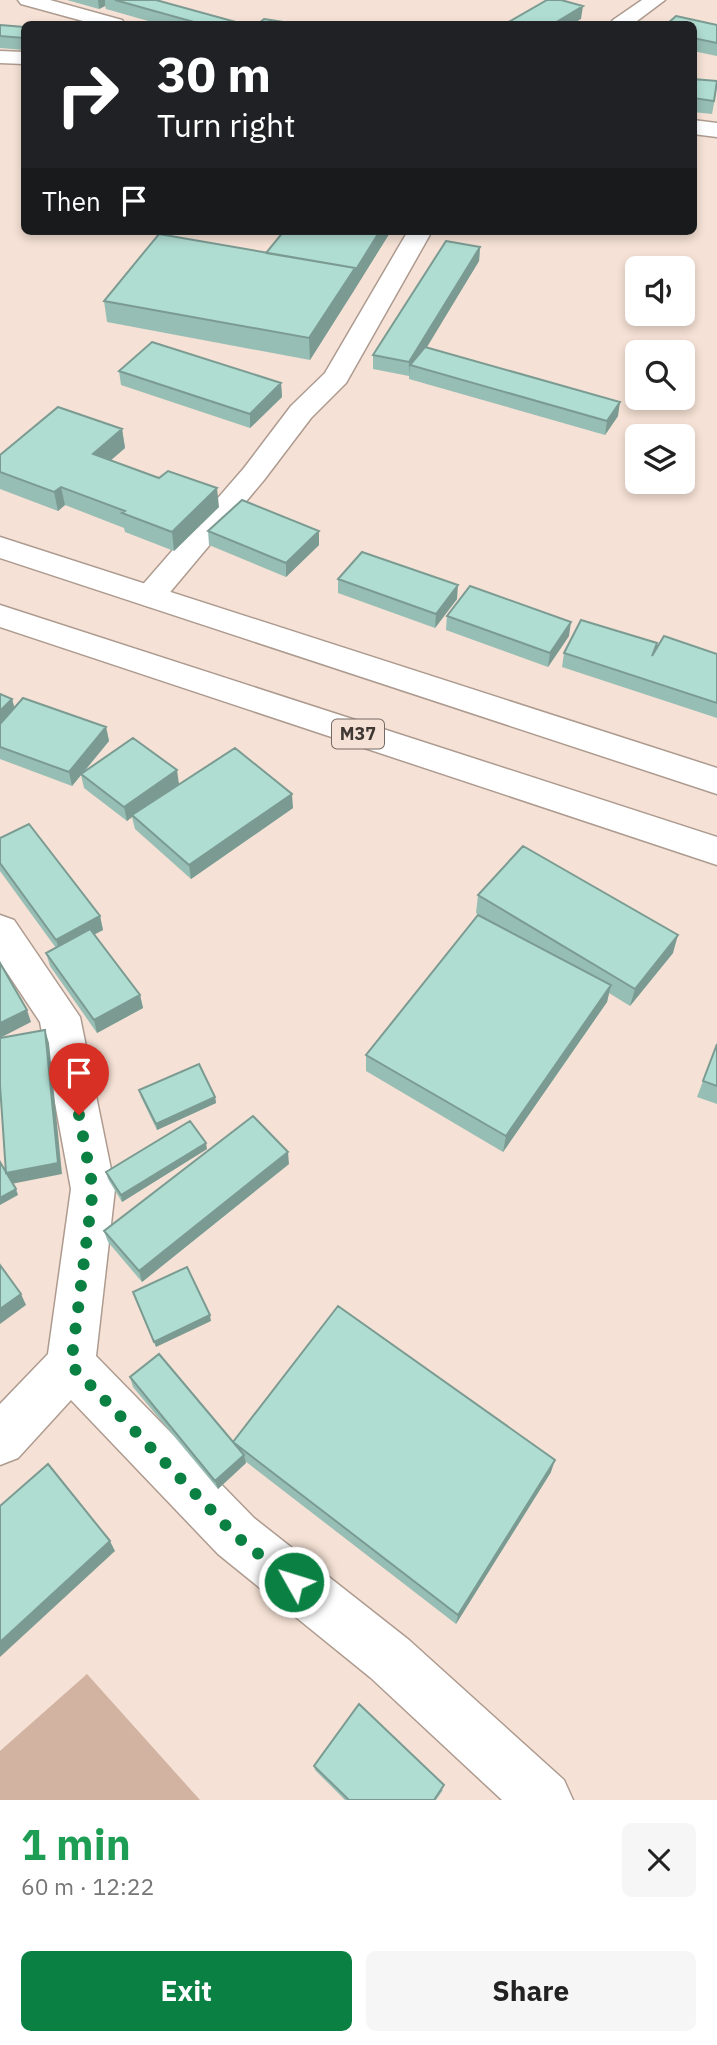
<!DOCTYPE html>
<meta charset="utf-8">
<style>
:root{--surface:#fff;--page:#f6f6f6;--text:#222;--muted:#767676;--accent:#0b8043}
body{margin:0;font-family:"IBM Plex Sans",sans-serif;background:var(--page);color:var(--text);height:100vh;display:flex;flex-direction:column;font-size:26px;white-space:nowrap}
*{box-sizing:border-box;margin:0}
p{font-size:23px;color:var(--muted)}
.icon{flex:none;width:38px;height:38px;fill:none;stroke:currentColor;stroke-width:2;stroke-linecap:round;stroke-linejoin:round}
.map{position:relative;height:1800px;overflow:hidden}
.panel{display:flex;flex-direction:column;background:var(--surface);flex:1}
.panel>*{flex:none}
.top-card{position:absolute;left:21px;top:21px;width:676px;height:214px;border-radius:10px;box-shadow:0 4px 10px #0003;background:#202124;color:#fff;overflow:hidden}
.tools{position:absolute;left:625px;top:256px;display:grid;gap:14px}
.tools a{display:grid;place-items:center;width:70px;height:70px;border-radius:10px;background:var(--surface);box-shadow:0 4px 10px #0003;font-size:35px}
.pin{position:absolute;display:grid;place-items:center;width:60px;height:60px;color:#fff;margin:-72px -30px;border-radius:50% 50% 50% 0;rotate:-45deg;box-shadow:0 0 7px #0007}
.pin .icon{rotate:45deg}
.me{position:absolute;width:77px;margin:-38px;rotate:309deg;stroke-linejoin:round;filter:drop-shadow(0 0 5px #0008)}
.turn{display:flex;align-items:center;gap:24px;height:147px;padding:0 21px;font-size:32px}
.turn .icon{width:91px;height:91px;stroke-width:2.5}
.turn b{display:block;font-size:49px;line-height:60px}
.then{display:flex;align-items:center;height:66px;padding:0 21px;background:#0003;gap:14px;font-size:26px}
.round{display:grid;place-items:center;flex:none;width:74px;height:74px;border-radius:10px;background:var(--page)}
.head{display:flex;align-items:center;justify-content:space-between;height:119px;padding:0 21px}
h1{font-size:42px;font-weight:800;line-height:52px;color:#1e9e55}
.action{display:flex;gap:14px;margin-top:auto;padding:14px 21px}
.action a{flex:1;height:80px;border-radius:10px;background:var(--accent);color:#fff;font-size:28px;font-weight:800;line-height:80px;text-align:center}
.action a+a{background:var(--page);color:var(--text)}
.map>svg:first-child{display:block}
.green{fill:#d2b3a1}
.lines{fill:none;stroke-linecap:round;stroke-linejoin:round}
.minor-casing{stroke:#ae9b90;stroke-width:3}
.highway-casing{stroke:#ae9b90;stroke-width:3}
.minor{fill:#fff;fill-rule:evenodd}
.highway{fill:#fff;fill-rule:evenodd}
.wall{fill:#97beb4}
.shaded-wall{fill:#7b9b92}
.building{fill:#b0ddd1;stroke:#7b9b92;stroke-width:2}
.route{stroke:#0b8043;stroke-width:12;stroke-dasharray:0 21.6}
.labels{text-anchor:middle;stroke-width:6;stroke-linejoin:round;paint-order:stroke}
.shield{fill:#f5e1d5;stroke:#766b64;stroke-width:2}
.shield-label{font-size:18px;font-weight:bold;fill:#403834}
</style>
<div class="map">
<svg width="717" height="1800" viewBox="0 0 717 1800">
<rect width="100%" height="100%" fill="#f5e1d5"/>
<path class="green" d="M87 1674 200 1800H0V1751Z"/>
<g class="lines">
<defs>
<path id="minor" d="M18 0H50L122 20 125 24H94L21 4Z
M642 0H665L633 24H610L613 20Z
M0 51 24 52V64L0 63Z
M693 120 717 123V137L693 134Z
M408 231H432L346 383 311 418 264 480 161 603 150 607 139 603 134 596 139 589 244 468 291 406 325 373Z
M0 915 14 920 80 1017 115 1189 96 1356 254 1518 409 1640 564 1780 573 1800H502L371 1678 218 1554 71 1400 18 1458 0 1465V1404L48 1354 71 1189 40 1022 0 962Z"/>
<path id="highway" d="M0 537 717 768V794L0 558Z
M0 605 717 837V865L0 627Z"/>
</defs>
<use href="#minor" class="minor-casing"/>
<use href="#highway" class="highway-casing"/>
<use href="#minor" class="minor"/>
<use href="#highway" class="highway"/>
</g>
<path class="wall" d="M67 0H156L243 24H159L106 9 105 6 99 9Z
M693 24 717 25V56L693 51Z
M0 25 24 27V50L0 48Z
M693 79 717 87 712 114 693 112Z
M284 231H391L310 360 107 322 104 301 266 253Z
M480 247 479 261 426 347 618 416 605 435 409 379V375V376L373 369V355Z
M119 371 281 383 282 397 250 428 121 385Z
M122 429 125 448 110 461 219 507 174 551 125 532 124 528 65 505 58 511 0 489V455Z
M208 531 319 545 286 577 209 545Z
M338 579 457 599 435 628 338 593Z
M447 616 569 636 548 667 446 630Z
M657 643 656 649 717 654V718L562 667 564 653Z
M0 694 12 699 14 707 106 727 109 741 83 773 179 784 161 796 293 808 191 879 135 829 132 817 127 821 84 788 81 775 72 786 0 759Z
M0 838 100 916 103 930 94 934 140 995 143 1008 97 1033 50 966 46 953 56 948 0 871Z
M478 895 673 953 630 1006 609 993 607 1002 503 1152 366 1071V1055L489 921 476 913Z
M717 1044V1104L697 1097Z
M139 1090 215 1097 216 1103 157 1130 141 1097Z
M207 1149 122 1202 108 1179 106 1172Z
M289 1164 142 1282 108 1242 104 1231Z
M130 1377 233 1442 551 1472 456 1624 245 1461 246 1463 218 1489 133 1387Z
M314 1766 443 1790 436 1800H345L315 1770Z"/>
<path class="shaded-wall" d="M98 0H105V6L99 9Z
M583 6 581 19 572 24H553Z
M380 231H391L355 289V271Z
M480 247 479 261 415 367 410 365 409 376V362Z
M355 268V289L310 360 309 338Z
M281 383 282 397 250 428V414Z
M620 402 618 416 605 435 607 421Z
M122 429 125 448 96 473 93 454Z
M61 487 65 505 58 511 54 492Z
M217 488 219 507 174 551 172 532Z
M319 531V545L286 577V563Z
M458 585 457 599 435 628 436 614Z
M571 622 569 636 548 667 550 653Z
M12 699 16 713 0 729V711Z
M106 727 109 741 72 786 69 772Z
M177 770 179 784 133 817 132 815V817L127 821 124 807Z
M292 794 293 808 191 879 189 865Z
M100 916 103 930 60 953 56 940Z
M678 935 673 953 630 1006 635 989Z
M611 985 607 1002 503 1152 506 1136Z
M140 995 143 1008 97 1033 94 1020Z
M27 1010 31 1022 0 1038V1023Z
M45 1030 49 1043 62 1174 11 1184 6 1173Z
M215 1097 216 1103 157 1130 156 1124Z
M206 1143 207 1149 122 1202 121 1195Z
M288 1152 289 1164 142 1282 139 1271Z
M16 1189 18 1195 0 1205V1198Z
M21 1294 26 1305 0 1324V1309Z
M210 1315 211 1321 156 1347 154 1342Z
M244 1455 246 1463 218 1489 215 1481Z
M555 1460 551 1472 456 1624 458 1615Z
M110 1541 115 1551 0 1657V1642Z"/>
<path class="building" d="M115 0H156L243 24H201Z
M547 0H561L583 6 553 24H505Z
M676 16 717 25V43L693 38V24H667Z
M264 19 296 24H258Z
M0 25 24 27V38L0 36Z
M693 79 717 81 714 101 693 98Z
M284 231H380L355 271V268L266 253Z
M159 234 355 268 309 338 104 301Z
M446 241 480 247 409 362 373 355Z
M152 342 281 383 250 414 119 371Z
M425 347 620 402 607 421 410 365Z
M58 407 122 429 93 454 159 478 168 471 217 488 172 532 122 513 125 511 61 487 54 492 0 472V455Z
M242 500 319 531 286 563 208 531Z
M362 552 458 585 436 614 338 579Z
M470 586 571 622 550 653 447 616Z
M581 620 657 643 652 656 664 636 717 654V703L564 653Z
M0 694 12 699 0 711Z
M23 698 106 727 69 772 0 747V724Z
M133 738 177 770 124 807 81 774Z
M235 748 292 794 189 865 132 815Z
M29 824 100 916 56 940 0 863V838Z
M523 846 678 935 635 989 478 895Z
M478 915 611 985 506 1136 366 1055Z
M90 929 140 995 94 1020 46 953Z
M0 963 27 1010 0 1023Z
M45 1030 58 1163 6 1173 0 1085V1038Z
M717 1044V1086L703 1081Z
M199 1064 215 1097 156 1124 139 1090Z
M253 1116 288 1152 139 1271 104 1231Z
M190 1121 206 1143 121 1195 106 1172Z
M0 1162 16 1189 0 1198Z
M0 1265 21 1294 0 1309Z
M187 1267 210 1315 154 1342 133 1292Z
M338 1306 555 1460 458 1615 233 1442Z
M159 1354 244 1455 215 1481 130 1377Z
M48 1464 110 1541 0 1642V1506Z
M359 1704 444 1785 434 1800H349L314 1766Z"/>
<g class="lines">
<path class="route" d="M79 1115 93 1189 71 1365 236 1536 294 1582"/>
</g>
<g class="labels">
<rect class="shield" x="332" y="719.5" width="52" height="29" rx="5"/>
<g class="shield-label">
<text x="358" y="740">M37</text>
</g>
</g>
</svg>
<div class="tools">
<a><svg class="icon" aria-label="sound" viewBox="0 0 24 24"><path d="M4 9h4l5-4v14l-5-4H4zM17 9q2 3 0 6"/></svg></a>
<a><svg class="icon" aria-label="search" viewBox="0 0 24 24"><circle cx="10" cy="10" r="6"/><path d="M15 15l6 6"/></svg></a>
<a><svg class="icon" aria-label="layers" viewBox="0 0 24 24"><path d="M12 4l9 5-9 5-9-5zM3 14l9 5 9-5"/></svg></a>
</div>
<div class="pin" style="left:79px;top:1115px;background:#d93025"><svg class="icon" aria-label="arrive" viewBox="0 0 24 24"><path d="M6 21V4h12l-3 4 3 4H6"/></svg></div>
<svg class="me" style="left:294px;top:1582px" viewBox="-20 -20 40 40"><circle r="17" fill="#0b8043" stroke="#fff" stroke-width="3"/><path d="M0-11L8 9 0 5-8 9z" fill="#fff"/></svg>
<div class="top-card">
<div class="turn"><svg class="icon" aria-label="right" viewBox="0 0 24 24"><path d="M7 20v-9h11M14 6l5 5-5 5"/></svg><div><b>30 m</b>Turn right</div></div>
<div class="then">Then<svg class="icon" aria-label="arrive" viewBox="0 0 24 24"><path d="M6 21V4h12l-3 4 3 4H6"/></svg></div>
</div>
</div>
<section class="panel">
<div class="head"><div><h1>1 min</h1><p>60 m · 12:22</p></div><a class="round"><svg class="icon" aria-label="close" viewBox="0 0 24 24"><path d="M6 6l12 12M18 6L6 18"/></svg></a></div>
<div class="action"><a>Exit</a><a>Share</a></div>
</section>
